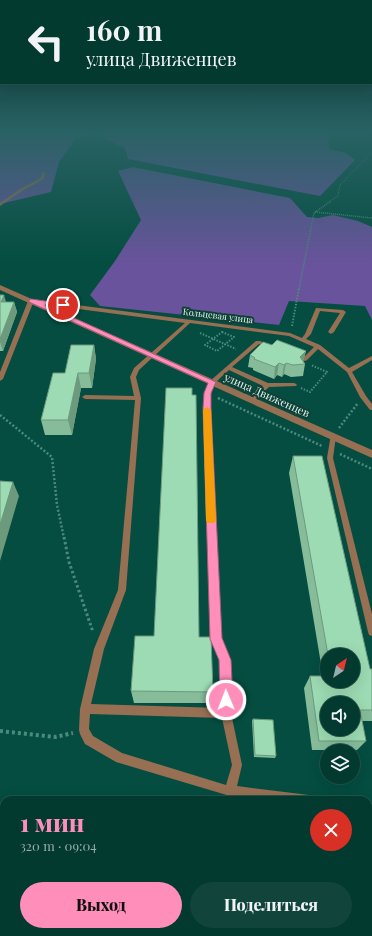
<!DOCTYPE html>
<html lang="ru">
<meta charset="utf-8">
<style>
:root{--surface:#033a30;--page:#11453c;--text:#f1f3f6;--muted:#97adab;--line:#24544c;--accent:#ff8eba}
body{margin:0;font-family:"Playfair Display",serif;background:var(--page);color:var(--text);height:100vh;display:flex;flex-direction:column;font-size:15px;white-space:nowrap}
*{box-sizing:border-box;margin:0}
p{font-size:13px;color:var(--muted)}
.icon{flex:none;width:22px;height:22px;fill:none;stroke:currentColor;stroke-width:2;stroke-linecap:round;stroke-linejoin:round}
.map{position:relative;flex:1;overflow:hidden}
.details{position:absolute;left:0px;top:796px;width:372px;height:140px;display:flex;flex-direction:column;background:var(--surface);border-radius:12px 12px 0 0;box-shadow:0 4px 16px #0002,0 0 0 1px var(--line)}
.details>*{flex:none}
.banner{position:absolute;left:0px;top:0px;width:372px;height:84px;box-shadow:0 4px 16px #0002,0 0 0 1px var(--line);background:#033a30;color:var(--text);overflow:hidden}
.needle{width:26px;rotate:35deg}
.buttons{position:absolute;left:320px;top:648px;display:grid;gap:8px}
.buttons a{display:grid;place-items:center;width:40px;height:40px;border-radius:50%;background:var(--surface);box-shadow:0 4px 16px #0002,0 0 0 1px var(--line);font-size:20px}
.pin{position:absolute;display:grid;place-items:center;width:34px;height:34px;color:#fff;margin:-17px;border:2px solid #fff;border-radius:50%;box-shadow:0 1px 4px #0007}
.me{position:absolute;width:44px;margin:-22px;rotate:359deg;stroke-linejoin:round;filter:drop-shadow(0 0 3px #0008)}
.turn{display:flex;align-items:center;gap:14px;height:84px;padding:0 20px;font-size:18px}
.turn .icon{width:52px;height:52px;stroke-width:2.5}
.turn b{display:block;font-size:28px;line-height:34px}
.round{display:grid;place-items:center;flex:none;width:42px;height:42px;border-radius:21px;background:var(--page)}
.overview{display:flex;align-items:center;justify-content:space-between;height:68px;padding:0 20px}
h1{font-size:24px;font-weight:800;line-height:30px;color:var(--accent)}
.primary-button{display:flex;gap:8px;margin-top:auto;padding:8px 20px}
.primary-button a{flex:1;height:46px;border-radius:24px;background:var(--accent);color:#111;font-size:16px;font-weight:800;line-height:46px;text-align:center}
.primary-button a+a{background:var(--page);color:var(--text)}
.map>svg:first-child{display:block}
.green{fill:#69539c}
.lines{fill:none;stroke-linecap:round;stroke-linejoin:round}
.path-far5{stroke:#4d8a7e;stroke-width:1;stroke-dasharray:1 1;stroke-linecap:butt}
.path-far4{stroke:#4d8a7e;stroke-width:1.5;stroke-dasharray:1 1;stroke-linecap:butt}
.path-far3{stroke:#4d8a7e;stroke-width:2;stroke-dasharray:1.5 1.5;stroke-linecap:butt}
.path-far2{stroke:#4d8a7e;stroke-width:2.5;stroke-dasharray:2 2;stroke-linecap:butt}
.path-far1{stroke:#4d8a7e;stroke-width:3;stroke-dasharray:2.5 2.5;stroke-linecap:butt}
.path{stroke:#4d8a7e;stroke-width:4;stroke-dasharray:3 3;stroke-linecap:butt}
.lane{fill:#976f53;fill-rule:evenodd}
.street{fill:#976f53;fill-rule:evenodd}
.wall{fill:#86bc9a;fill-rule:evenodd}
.shaded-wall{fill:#6d997d}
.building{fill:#9cdbb3;stroke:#6d997d;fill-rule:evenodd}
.route{fill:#ff8eba;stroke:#a65c79}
.slow{fill:#f59e0b}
.labels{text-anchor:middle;stroke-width:4;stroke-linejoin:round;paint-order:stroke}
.far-street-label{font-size:9px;fill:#d4fbf0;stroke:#133f36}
.street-label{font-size:11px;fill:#d4fbf0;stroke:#133f36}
</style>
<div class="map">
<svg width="372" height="936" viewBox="0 0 372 936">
<rect width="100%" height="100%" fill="#044d40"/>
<path class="green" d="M0 133H328L329 149 346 153 355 160 320 196 128 159 125 148 95 134 76 138 59 162 51 192 0 204Z
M133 167 290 198 307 217 318 218 333 215 358 221 372 227V320L365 306 289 301 279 325 100 306 90 295 115 261 141 220 118 171Z"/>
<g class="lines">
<path class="path-far5" d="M329 202 338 196 340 185 372 152"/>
<path class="path-far4" d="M315 212 372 218
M299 289 314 213 331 201"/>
<path class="path-far3" d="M292 326 299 288
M222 332 234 337 217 351 205 345Z
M200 333 236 349
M301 388 310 392 327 372 311 365
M218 398 221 399"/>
<path class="path-far2" d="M218 398 322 446
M0 415 52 457 57 505 64 538
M339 428 358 403
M340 454 372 469"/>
<path class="path-far1" d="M64 537 69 562 93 632"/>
<path class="path" d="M0 731 55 737 73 733
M0 844 4 845
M249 932 260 936"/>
<path class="lane" d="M42 172 45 173 44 179 22 191 0 206V203L20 189 41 178Z
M31 299 290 333 302 338 305 334 316 308 343 310 346 312 334 332 331 334 328 332 340 313 320 311 311 334 306 339 320 345 349 368 372 356V360L352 372 366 396 372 404V410H370L360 397 347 372 318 349 307 360 305 361 293 357 292 356 295 354 304 357 314 347 289 336 190 323 139 370 136 377 141 398 126 590 104 649 91 704 221 708 220 660 211 639 204 408 205 393 210 381 256 341H260L272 346V348H268L259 344 232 367 268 383H294L296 384 297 385 296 386 269 387 254 401 252 402 249 400 263 386 229 370C213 384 211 386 210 408L221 639 230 660 231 713 242 765 237 786 309 795 313 796 314 800H261L230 796 116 762 85 744 80 734 79 730 80 709 94 649 118 590 135 400 85 399 82 397 85 395 134 396 130 377 134 368 185 323 33 303 3 379 0 381V372L28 301ZM90 714 222 718 232 765 226 785 122 753 93 736 89 729Z
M331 434H335L336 436 333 458 372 614V636L369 635 368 632 327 458Z
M0 811 4 812V824L0 823Z
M368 824 372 826V838L368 836Z
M323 932H345L346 936H324Z"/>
<path class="street" d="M0 285 372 450V458L0 290Z"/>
</g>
<path class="wall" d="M0 295 6 302H14L17 312 3 351H0Z
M94 345 96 359 92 388H81L72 435H45L41 420 65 373Z
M272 345 306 351 303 362 305 364 303 376 291 377 284 374 282 377 277 375 274 379 253 370V368L248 367 250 355Z
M293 456 370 669H372V721H362L366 741 357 750H312L304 688 310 676H323L289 473ZM327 655H353L327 681Z
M199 637 213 692 211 703H134L131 691Z
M253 719 276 756 275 758 254 757 252 721Z"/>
<path class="shaded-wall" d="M4 295 7 305 1 302Z
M14 302 17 312 3 351 0 342V339Z
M94 345 96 359 92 388 89 373Z
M306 351 303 362 300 357Z
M279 363 277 375 274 379 275 367Z
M286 363 284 374 282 377 284 365Z
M78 373 81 388 72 435 68 420Z
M13 482 19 496 0 561V525Z
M46 932H55V936H46Z"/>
<path class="building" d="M0 295H4L1 302H14L0 339Z
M277 340 306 351 300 357 305 364 293 365 286 363 284 365 279 363 275 367 254 359 255 358 250 355 263 342 272 345Z
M71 345H94L89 373H78L68 420H41L53 373H65Z
M166 388H192V395H196L199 637H211L213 692 131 691 135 636H154Z
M293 456H322L370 669H372V710H360L366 741H319L310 676H327V681H353V655H328ZM327 703H353V729H327Z
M0 481 13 482 0 525Z
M253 719 273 720 276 756 255 755Z
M3 909H4V932H46V936H0V917H1Z"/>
<linearGradient id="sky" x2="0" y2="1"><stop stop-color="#022a23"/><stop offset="0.5" stop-color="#296264"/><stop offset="1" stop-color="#296264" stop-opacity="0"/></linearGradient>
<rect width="372" height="264" fill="url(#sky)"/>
<path class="route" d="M31 299 65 304 66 305 63 307 45 305 216 382 211 393V408L222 638 231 660 233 700 231 704 226 706 222 704 220 700 219 660 210 639 203 408 204 393 208 383 29 302V300Z"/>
<path class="slow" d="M207 407 211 410 216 520 214 523H207L206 520 203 410Z"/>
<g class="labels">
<g class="far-street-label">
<text transform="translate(218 316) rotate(7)" y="3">Кольцевая улица</text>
</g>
<g class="street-label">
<text transform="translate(267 395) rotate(24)" y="4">улица Движенцев</text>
</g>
</g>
</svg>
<div class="buttons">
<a><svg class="needle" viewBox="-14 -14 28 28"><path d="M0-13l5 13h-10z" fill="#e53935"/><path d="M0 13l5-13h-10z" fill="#97adab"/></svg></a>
<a><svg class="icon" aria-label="sound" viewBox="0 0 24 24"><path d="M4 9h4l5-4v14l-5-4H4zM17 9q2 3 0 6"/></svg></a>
<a><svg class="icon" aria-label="layers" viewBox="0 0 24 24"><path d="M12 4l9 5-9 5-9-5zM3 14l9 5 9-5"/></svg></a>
</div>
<div class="pin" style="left:63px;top:305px;background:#d93025"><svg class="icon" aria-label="arrive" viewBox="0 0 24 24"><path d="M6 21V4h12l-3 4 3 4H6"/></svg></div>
<svg class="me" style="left:226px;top:700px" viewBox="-20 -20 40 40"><circle r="17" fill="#ff8eba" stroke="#fff" stroke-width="3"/><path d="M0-11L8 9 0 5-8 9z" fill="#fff"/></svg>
<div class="banner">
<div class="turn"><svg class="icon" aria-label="left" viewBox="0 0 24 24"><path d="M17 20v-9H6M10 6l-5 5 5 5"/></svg><div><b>160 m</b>улица Движенцев</div></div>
</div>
<section class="details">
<div class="overview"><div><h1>1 мин</h1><p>320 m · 09:04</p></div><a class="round" style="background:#d93025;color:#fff"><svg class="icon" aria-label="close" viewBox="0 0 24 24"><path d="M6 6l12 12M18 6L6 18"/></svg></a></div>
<div class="primary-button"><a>Выход</a><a>Поделиться</a></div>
</section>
</div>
